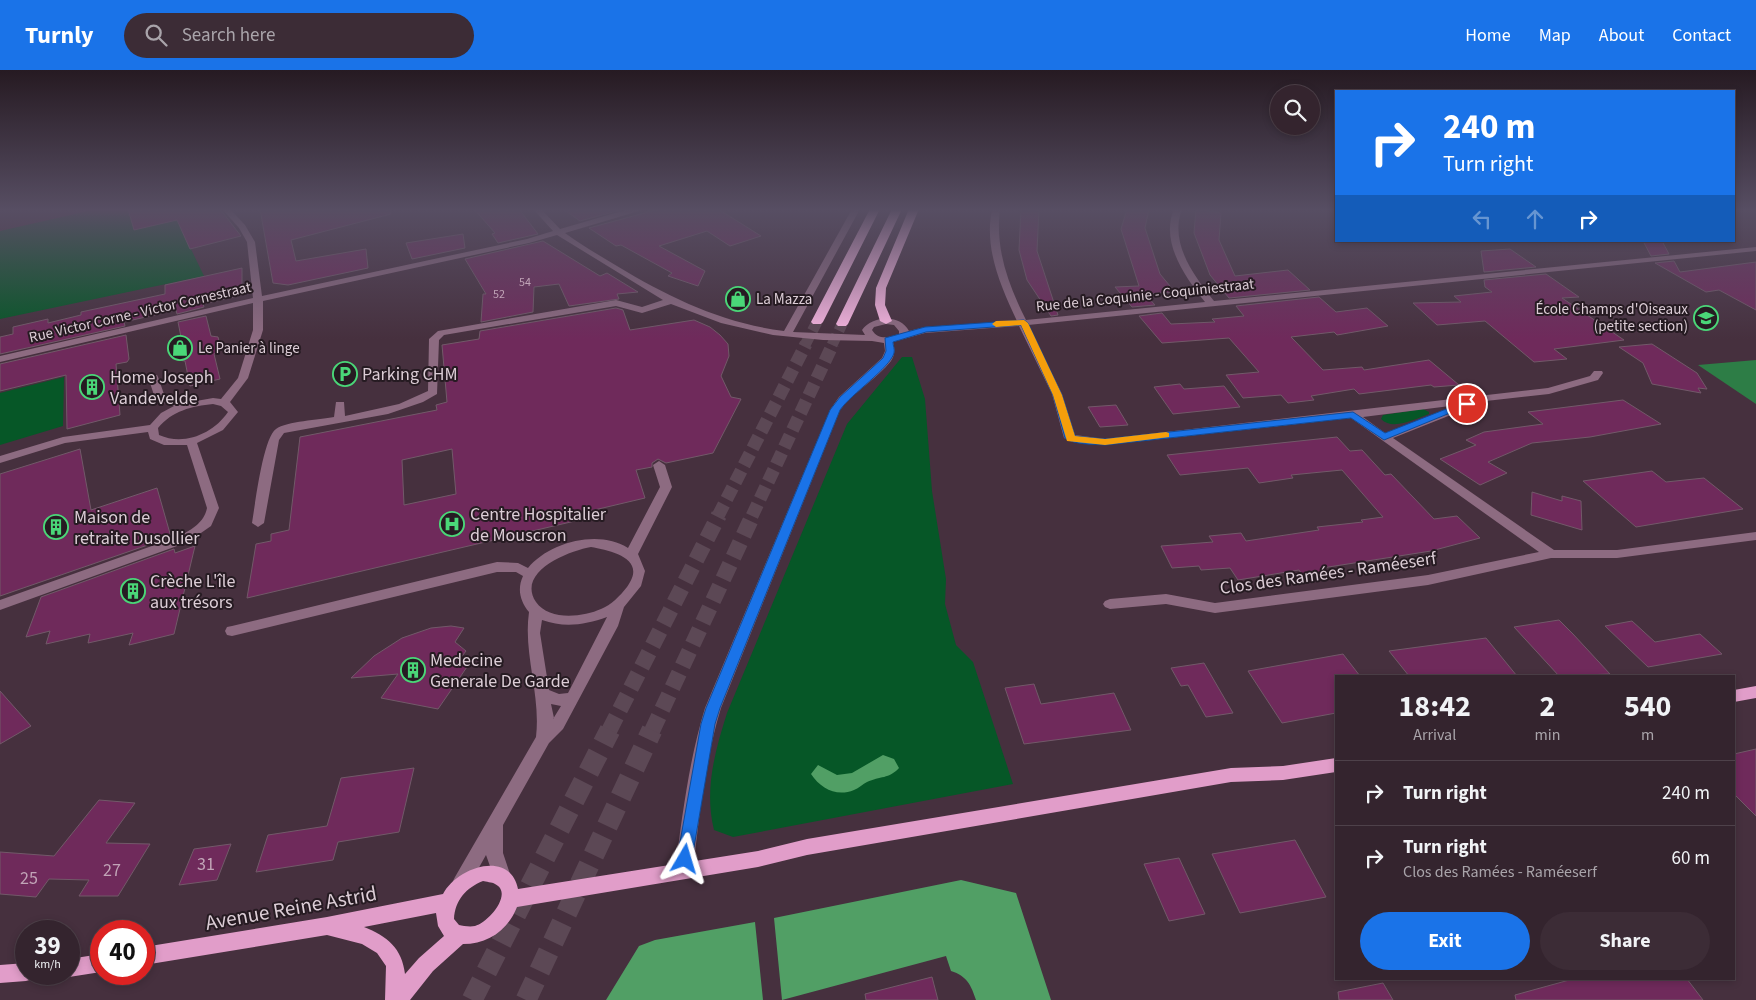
<!DOCTYPE html>
<meta charset="utf-8">
<style>
:root{--surface:#34242e;--page:#3c2c36;--text:#f1f3f6;--muted:#a9a4aa;--line:#4e414a;--accent:#1a73e8}
body{margin:0;font-family:"Source Sans 3",sans-serif;background:var(--page);color:var(--text);height:100vh;display:flex;flex-direction:column;font-size:19px;white-space:nowrap}
*{box-sizing:border-box;margin:0}
p{font-size:16px;color:var(--muted)}
.icon{flex:none;width:28px;height:28px;fill:none;stroke:currentColor;stroke-width:2;stroke-linecap:round;stroke-linejoin:round}
.map{position:relative;flex:1;overflow:hidden}
.drawer{position:absolute;left:1335px;top:605px;width:400px;height:305px;display:flex;flex-direction:column;background:var(--surface);border-radius:0px;box-shadow:0 2px 8px #0003,0 0 0 1px var(--line)}
.drawer>*{flex:none}
.guide{position:absolute;left:1335px;top:20px;width:400px;height:152px;border-radius:0px;box-shadow:0 2px 8px #0003,0 0 0 1px var(--line);background:#1a73e8;color:#fff;overflow:hidden}
.buttons{position:absolute;left:1270px;top:15px;display:grid;gap:10px}
.buttons a{display:grid;place-items:center;width:50px;height:50px;border-radius:50%;background:var(--surface);box-shadow:0 2px 8px #0003,0 0 0 1px var(--line);font-size:25px}
.speed{position:absolute;left:15px;top:850px;display:flex;gap:10px;font-size:25px;font-weight:700;text-align:center}
.speed>*{display:grid;place-content:center;width:65px;height:65px;border-radius:50%;background:var(--surface);box-shadow:0 2px 8px #0003,0 0 0 1px var(--line);line-height:1}
.speed small{font-size:12px;font-weight:400}
.speed .limit{border:8px solid #d22;background:#fff;color:#111}
.pin{position:absolute;display:grid;place-items:center;width:42px;height:42px;color:#fff;margin:-21px;border:2px solid #fff;border-radius:50%;box-shadow:0 1px 5px #0007}
.me{position:absolute;width:55px;margin:-28px;rotate:7deg;stroke-linejoin:round;filter:drop-shadow(0 0 4px #0008)}
.turn{display:flex;align-items:center;gap:18px;height:105px;padding:0 25px;font-size:22px}
.turn .icon{width:65px;height:65px;stroke-width:2.5}
.turn b{display:block;font-size:35px;line-height:42px}
.lanes{display:flex;align-items:center;height:48px;padding:0 25px;background:#0003;justify-content:center;gap:25px;direction:ltr}
.lanes .off{opacity:.35}
.eta{display:flex;justify-content:space-evenly;align-items:center;height:85px;text-align:center}
.eta b{font-size:30px;font-weight:700;line-height:35px}
.action{display:flex;gap:10px;margin-top:auto;padding:10px 25px}
.action a{flex:1;height:58px;border-radius:30px;background:var(--accent);color:#fff;font-size:20px;font-weight:700;line-height:58px;text-align:center}
.action a+a{background:var(--page);color:var(--text)}
ul{padding:0;list-style:none}
li{display:flex;align-items:center;gap:15px;height:65px;padding:0 25px;border-top:1px solid var(--line)}
li div{flex:1}
li b{display:block;font-size:19px}
li em{font-style:normal}
header{display:flex;align-items:center;gap:30px;box-sizing:border-box;height:70px;padding:0 25px;background:var(--accent);color:#fff}
header strong{font-size:24px}
nav{display:flex;gap:28px;margin-inline-start:auto;font-size:18px}
.search{width:350px;height:45px;background:var(--page);display:flex;align-items:center;gap:12px;box-sizing:border-box;padding:0 18px;border-radius:28px;color:var(--muted);font-size:19px}
.map>svg:first-child{display:block}
.green{fill:#065727}
.forest{fill:#2d7d46}
.water{fill:#519f65}
.building{fill:#6f2a5b;stroke:#725969;fill-rule:evenodd}
.lines{fill:none;stroke-linecap:round;stroke-linejoin:round}
.highway-tunnel-far3{stroke:#5c4855;stroke-width:11;stroke-dasharray:11 5;stroke-linecap:butt}
.highway-tunnel-far2{stroke:#5c4855;stroke-width:13;stroke-dasharray:13 6;stroke-linecap:butt}
.highway-tunnel-far1{stroke:#5c4855;stroke-width:16;stroke-dasharray:16 8;stroke-linecap:butt}
.highway-tunnel{stroke:#5c4855;stroke-width:21;stroke-dasharray:21 11;stroke-linecap:butt}
.minor{fill:#8d6b81;fill-rule:evenodd}
.major{fill:#e19dc9;fill-rule:evenodd}
.highway{fill:#f8b6e1;fill-rule:evenodd}
.route{fill:#1a73e8;stroke:#114b97}
.slow{fill:#f59e0b}
.labels{text-anchor:middle;stroke-width:4;stroke-linejoin:round;paint-order:stroke}
.far-number-label{font-size:12px;fill:#c1a4b7}
.far-street-label{font-size:15px;fill:#dccdd6;stroke:#261b22}
.far-poi-label{font-size:15px;fill:#dccdd6;stroke:#261b22;text-anchor:start}
.poi-label{font-size:18px;fill:#dccdd6;stroke:#261b22;text-anchor:start}
.street-label{font-size:18px;fill:#dccdd6;stroke:#261b22}
.near-number-label{font-size:18px;fill:#c1a4b7}
.near-street-label{font-size:21px;fill:#dccdd6;stroke:#261b22}
</style>
<header>
<strong>Turnly</strong>
<div class="search"><svg class="icon" aria-label="search" viewBox="0 0 24 24"><circle cx="10" cy="10" r="6"/><path d="M15 15l6 6"/></svg>Search here</div>
<nav><a>Home</a><a>Map</a><a>About</a><a>Contact</a></nav>
</header>
<div class="map">
<svg width="1756" height="930" viewBox="0 0 1756 930">
<rect width="100%" height="100%" fill="#46303e"/>
<path class="green" d="M97 139H128L134 160 177 150 204 206 0 249V161Z
M902 287H912L925 329 932 421 946 509 945 534 956 575 973 592 1013 714 733 767 714 760C704 720 715 681 727 643L847 354Z
M64 307 63 356 0 375V323Z
M1423 339 1429 342V344C1415 349 1393 361 1381 349L1383 345Z"/>
<path class="forest" d="M1756 290V334L1698 295Z"/>
<path class="water" d="M883 685 894 689 899 698C889 709 880 706 867 712 863 714 859 718 854 720 837 727 821 719 811 704L818 695 837 705 852 703Z
M961 810 1016 823 1051 930H976C971 915 967 906 951 901L946 886 782 930 774 848Z
M755 852 763 930H606L639 876 655 870Z"/>
<path class="building" d="M128 139H220L241 166 190 179 177 150 134 160Z
M260 139H390L391 144 291 170 296 191 366 179 368 198 288 215 273 213Z
M474 139H519L538 164 498 173 492 164 495 163Z
M563 139H624L580 151Z
M659 139H718L761 166 730 176 707 161 659 176 705 201 698 216 668 206 672 203 621 175 616 176 589 158Z
M1021 139H1039L1037 181 1058 245 1051 246 1027 210 1019 180Z
M1127 139H1149L1145 158 1160 204 1175 222 1145 224 1155 235 1132 237 1115 217 1139 216 1121 159Z
M1196 139 1221 143 1219 170 1235 206 1288 200 1310 220 1229 228 1210 205 1194 163Z
M463 164 465 178 412 189 406 173Z
M543 171 600 206 607 203 638 222 617 224 619 229 569 236 559 214 534 217 533 242 481 252 483 224H486L465 189Z
M1643 171H1662L1669 184 1651 186Z
M1510 179 1536 197 1484 202 1481 181Z
M1674 191 1680 202 1756 192V240L1719 220 1706 222 1655 193Z
M242 198V225L203 234 204 237 177 244 176 240 124 252 125 256 0 284V267L13 264V257L48 249V253L81 245V242L165 224V215Z
M1546 204 1579 227 1562 228 1624 270 1554 279 1567 289 1534 292 1485 251 1437 255 1413 233 1461 232 1454 226 1492 222 1485 217 1484 210Z
M1319 227 1336 242 1367 238 1388 256 1337 265 1334 262 1291 267 1323 300 1362 297 1364 300 1429 290 1459 315 1434 317 1431 315 1359 324 1354 319 1311 326 1314 330 1288 333 1281 325 1243 328 1226 305 1259 302 1229 268 1162 273 1139 246 1162 243 1171 254 1215 252 1212 249 1244 246 1236 236Z
M616 238 623 240 630 260 694 250 710 257 720 265 728 274 729 286 721 306 731 327 741 329 713 383 666 393 658 389 652 393V397L636 400 645 428 590 441 592 447 247 528 256 474 271 471V464L289 460 300 367 437 340 436 335 447 332 442 275 479 269 480 261ZM452 379 456 424 404 435 402 390Z
M206 246 211 266 218 267 221 279 214 284 220 309 190 316 185 291 178 290 176 277 182 272 178 252Z
M126 265 129 289 127 292 116 294 120 345 67 359 66 305 0 321V294Z
M1652 274 1697 303 1707 319 1698 318 1701 323 1652 314 1643 293 1619 277Z
M1180 314 1184 319 1224 316 1240 337 1173 344 1154 317Z
M1623 330 1661 354 1590 367 1532 373 1488 392 1507 403 1480 415 1440 389 1476 375 1466 370 1484 362 1543 354 1528 342Z
M1116 335 1128 355 1100 357 1088 337Z
M1337 367 1350 381 1362 380 1385 405 1391 404 1434 449 1457 446 1480 468 1431 481 1322 498 1325 503 1303 506 1299 500 1238 510 1230 498 1201 500 1199 496 1172 498 1161 476 1213 472 1209 466 1241 463 1246 471 1319 460 1317 457 1363 452 1361 450 1383 447 1342 400 1291 405 1293 408 1259 413 1248 398 1180 405 1167 385Z
M80 379 91 440 157 418 171 467 0 526V404Z
M1652 401 1666 412 1704 408 1743 439 1636 457 1583 411Z
M1532 422 1562 431V426L1581 431 1582 460 1531 445Z
M195 476 174 564 129 575 133 563 88 573 90 564 46 574 50 561 26 567 41 527 174 479 175 483Z
M1559 550 1573 564 1610 604 1559 606 1514 557Z
M1632 551 1655 572 1700 564 1722 584 1648 597 1605 556Z
M451 556 464 558 455 572 466 581 459 590 469 594 438 639 381 628 398 604 351 608 374 586 402 568 431 558Z
M1486 568 1517 606H1409L1389 581Z
M1343 584 1360 606H1336V643L1282 653 1248 601Z
M1204 593 1233 643 1206 647 1188 615 1181 616 1171 598Z
M1034 614 1041 634 1114 623 1131 660 1024 674 1005 618Z
M0 621 31 656 0 674Z
M1756 679V746L1734 724V684Z
M414 698 399 762 338 772 333 790 256 802 268 765 327 756 341 708Z
M99 730 135 733 106 773 150 774 118 826H79L89 810 49 809 36 827 0 824V782L54 786Z
M1295 770 1326 827 1240 843 1212 784Z
M231 774 217 810 179 815 194 779Z
M1179 788 1205 844 1169 851 1144 794Z
M932 907 938 930H866L865 924Z
M1573 909H1687L1703 930H1516L1515 925Z
M1383 913 1393 930H1339L1338 922Z"/>
<g class="lines">
<path class="highway-tunnel-far3" d="M805 275 817 252
M832 275 842 254"/>
<path class="highway-tunnel-far2" d="M718 446 806 274
M752 446 833 274"/>
<path class="highway-tunnel-far1" d="M609 661 719 445
M652 661 753 445"/>
<path class="highway-tunnel" d="M472 930 610 660
M526 930 652 660"/>
<path class="minor" d="M222 139H230L245 155 255 172 262 226 527 169 553 161 533 139H541L560 159 629 139H640L639 141 565 163C581 175 599 185 617 196 670 228 722 253 784 261L852 139H860L793 262 865 265 862 260C873 245 900 244 909 261L925 257 1017 251C1000 215 984 178 992 139H1000C995 179 1008 214 1026 250L1205 232C1185 207 1160 172 1174 139H1182C1169 173 1194 206 1214 231L1756 177V181L1028 255 1062 324 1075 365 1105 369 1548 318 1590 306 1594 301H1602L1603 303 1598 310 1549 324 1486 331 1393 368 1554 480H1617L1756 462V470L1617 488H1551L1428 515 1215 543 1166 534 1110 539 1105 537 1103 534 1105 531 1110 529 1166 524 1215 533 1428 505 1539 482 1351 348 1105 375 1070 371 1064 368 1052 324 1019 256 925 263 893 272C895 279 895 285 891 291 877 309 854 321 840 340L721 638C705 690 699 747 693 801L690 807 684 809 678 807 675 801C682 747 689 690 705 638L830 340 839 327 882 288 885 281 884 273 872 271 823 270 773 265 721 253 671 234 642 243 616 236 444 265 439 270 437 324 423 332 388 344 284 363 279 370 264 453 258 457 252 453C255 435 263 368 276 359 287 351 319 350 334 347L336 332H344L345 346 399 334 428 321 429 269 438 261 616 230 642 237 663 230 557 165 529 173 263 231V260L248 308 230 332 238 342 223 360 197 373 219 438 211 456 188 472 0 540V530L180 466C192 459 204 453 207 438L187 375H164L150 369 148 362 65 373 0 393V386L63 367 150 355 161 343 174 336 156 331 148 307 149 305H157L158 307 165 327 185 333 213 328 221 329 238 308 253 260V233L0 292V286L253 228 247 172 239 158ZM886 254 894 255 899 261V264C889 268 878 270 872 260L874 257ZM213 334 221 336 228 342C213 364 184 376 159 365L158 358C172 341 192 336 213 334ZM1458 335 1385 363 1363 347Z
M659 391 665 395 672 417 638 484 645 501 641 516 624 537 618 556 563 659 549 673 503 755V783L511 807 508 813 502 815 496 813 486 785 467 819 461 821 455 819 452 813 455 807 536 667C541 625 523 584 529 542 520 531 517 519 523 506L516 502H497L232 566 227 565 225 561 227 557 232 556 497 492 518 493 528 498C549 472 599 459 628 478L660 417 653 395ZM591 477C611 481 648 488 627 517 620 526 611 535 601 539 583 547 549 551 536 532 516 502 568 481 591 477ZM607 547 568 623 559 624 549 620 540 563 542 550C564 558 585 555 607 547ZM551 634 561 636 553 649 554 648Z"/>
<path class="major" d="M1756 616V628L1734 632V620Z
M1336 688V702L1283 710 1231 712 807 785 758 797 517 837C508 860 488 874 463 874L433 901 410 930H385L386 896 377 883 362 874 327 865 144 895V877L327 847 443 824C457 797 510 779 518 819L758 781 807 769 1231 698 1283 696ZM483 811C486 812 492 812 495 814 514 823 488 853 475 856 470 857 463 856 459 855L454 849C455 830 466 818 483 811ZM436 843 438 856 444 866 419 888 405 904C402 878 387 866 364 857Z
M101 884V902L69 907 62 905 69 904V889Z
M26 893V904H35L33 909 26 911 0 913V895Z"/>
<path class="highway" d="M870 139H880L823 252 821 254H813L811 252Z
M892 139H902L848 254 846 256H838L836 254Z
M909 139H919L886 218 885 235 892 251 886 254 880 251 875 235 876 218Z"/>
</g>
<linearGradient id="sky" x2="0" y2="1"><stop stop-color="#261a22"/><stop offset="0.52" stop-color="#574e63"/><stop offset="1" stop-color="#574e63" stop-opacity="0"/></linearGradient>
<rect width="1756" height="269" fill="url(#sky)"/>
<path class="route" d="M1024 250 1028 253 1062 325 1075 366 1105 369 1353 342 1385 363 1464 332 1472 334 1384 370 1351 348 1105 375C1093 374 1074 375 1065 368L1053 325 1021 255 926 262 893 272C893 276 895 279 894 283 890 298 851 324 840 340L720 638 715 654 692 789 690 794 685 796 679 794 677 789 701 654 706 638 830 340 840 327 883 288 886 281 885 268 925 257Z"/>
<path class="slow" d="M1024 250 1028 253 1062 325 1075 366 1105 369 1166 362 1169 363V367L1105 375 1067 371 1053 325 1021 255 996 257 992 254 996 251Z"/>
<defs>
<symbol id="shop-ring" viewBox="-11 -11 22 22"><circle r="9.5" fill="#261b22" stroke="#4ad778" stroke-width="1.5"/><path d="M-5-2.5h2.3a2.7 3.5 0 0 1 5.4 0H5L5.5 6h-11ZM-1.5-2.5h3a1.5 2.3 0 0 0-3 0Z" fill="#4ad778"/></symbol>
<symbol id="school-ring" viewBox="-11 -11 22 22"><circle r="9.5" fill="#261b22" stroke="#4ad778" stroke-width="1.5"/><path d="M0-5L7-2L0 1L-7-2ZM-4 1L0 2.5L4 1V4Q0 6-4 4Z" fill="#4ad778"/></symbol>
<symbol id="parking-ring" viewBox="-11 -11 22 22"><circle r="9.5" fill="#261b22" stroke="#4ad778" stroke-width="1.5"/><path d="M-3.5-5.5H1a3.5 3.5 0 0 1 0 7H-1V5.5H-3.5ZM-1-3.4V-.6H.8a1.4 1.4 0 0 0 0-2.8Z" fill="#4ad778"/></symbol>
<symbol id="building-ring" viewBox="-11 -11 22 22"><circle r="9.5" fill="#261b22" stroke="#4ad778" stroke-width="1.5"/><path d="M-4-6H4V6H1V3H-1V6H-4ZM-2.5-4.3h1.7v1.8h-1.7ZM.8-4.3h1.7v1.8H.8ZM-2.5-1h1.7V.8h-1.7ZM.8-1h1.7V.8H.8Z" fill="#4ad778"/></symbol>
<symbol id="hospital-ring" viewBox="-11 -11 22 22"><circle r="9.5" fill="#261b22" stroke="#4ad778" stroke-width="1.5"/><path d="M-5-5h3v3.5h4V-5h3V5h-3V1.5h-4V5h-3Z" fill="#4ad778"/></symbol>
</defs>
<g fill-rule="evenodd">
<use href="#shop-ring" x="724" y="215" width="28" height="28"/>
<use href="#school-ring" x="1692" y="234" width="28" height="28"/>
<use href="#shop-ring" x="166" y="264" width="28" height="28"/>
<use href="#parking-ring" x="331" y="290" width="28" height="28"/>
<use href="#building-ring" x="78" y="303" width="28" height="28"/>
<use href="#hospital-ring" x="438" y="440" width="28" height="28"/>
<use href="#building-ring" x="42" y="443" width="28" height="28"/>
<use href="#building-ring" x="119" y="507" width="28" height="28"/>
<use href="#building-ring" x="399" y="586" width="28" height="28"/>
</g>
<g class="labels">
<g class="far-number-label">
<text x="525" y="216">54</text>
<text x="499" y="228">52</text>
</g>
<g class="far-street-label">
<text transform="translate(1145 225) rotate(-6)" y="5">Rue de la Coquinie - Coquiniestraat</text>
<text transform="translate(140 242) rotate(-13)" y="5">Rue Victor Corne - Victor Cornestraat</text>
</g>
<g class="far-poi-label">
<text x="756" y="234">La Mazza</text>
<text x="1688" y="244" text-anchor="end">École Champs d'Oiseaux<tspan x="1688" dy="17">(petite section)</tspan></text>
<text x="198" y="283">Le Panier à linge</text>
</g>
<g class="poi-label">
<text x="362" y="310">Parking CHM</text>
<text x="110" y="313">Home Joseph<tspan x="110" dy="21">Vandevelde</tspan></text>
<text x="470" y="450">Centre Hospitalier<tspan x="470" dy="21">de Mouscron</tspan></text>
<text x="74" y="453">Maison de<tspan x="74" dy="21">retraite Dusollier</tspan></text>
<text x="150" y="517">Crèche L'île<tspan x="150" dy="21">aux trésors</tspan></text>
<text x="430" y="596">Medecine<tspan x="430" dy="21">Generale De Garde</tspan></text>
</g>
<g class="street-label">
<text transform="translate(1328 503) rotate(-8)" y="6">Clos des Ramées - Raméeserf</text>
</g>
<g class="near-number-label">
<text x="206" y="800">31</text>
<text x="112" y="806">27</text>
<text x="29" y="814">25</text>
</g>
<g class="near-street-label">
<text transform="translate(291 838) rotate(-10)" y="7">Avenue Reine Astrid</text>
</g>
</g>
</svg>
<div class="buttons">
<a><svg class="icon" aria-label="search" viewBox="0 0 24 24"><circle cx="10" cy="10" r="6"/><path d="M15 15l6 6"/></svg></a>
</div>
<div class="speed"><div>39<small>km/h</small></div><div class="limit">40</div></div>
<div class="pin" style="left:1467px;top:334px;background:#d93025"><svg class="icon" aria-label="arrive" viewBox="0 0 24 24"><path d="M6 21V4h12l-3 4 3 4H6"/></svg></div>
<svg class="me" style="left:685px;top:789px" viewBox="-20 -20 40 40"><path d="M0-17L14 15 0 8-14 15z" fill="#1a73e8" stroke="#fff" stroke-width="4"/></svg>
<div class="guide">
<div class="turn"><svg class="icon" aria-label="right" viewBox="0 0 24 24"><path d="M7 20v-9h11M14 6l5 5-5 5"/></svg><div><b>240 m</b>Turn right</div></div>
<div class="lanes"><svg class="icon off" aria-label="left" viewBox="0 0 24 24"><path d="M17 20v-9H6M10 6l-5 5 5 5"/></svg><svg class="icon off" aria-label="ahead" viewBox="0 0 24 24"><path d="M12 20V5M6 11l6-6 6 6"/></svg><svg class="icon" aria-label="right" viewBox="0 0 24 24"><path d="M7 20v-9h11M14 6l5 5-5 5"/></svg></div>
</div>
<section class="drawer">
<div class="eta">
<div><b>18:42</b><p>Arrival</p></div>
<div><b>2</b><p>min</p></div>
<div><b>540</b><p>m</p></div>
</div>
<ul>
<li><svg class="icon" aria-label="right" viewBox="0 0 24 24"><path d="M7 20v-9h11M14 6l5 5-5 5"/></svg><div><b>Turn right</b></div><em>240 m</em></li>
<li><svg class="icon" aria-label="right" viewBox="0 0 24 24"><path d="M7 20v-9h11M14 6l5 5-5 5"/></svg><div><b>Turn right</b><p>Clos des Ramées - Raméeserf</p></div><em>60 m</em></li>
</ul>
<div class="action"><a>Exit</a><a>Share</a></div>
</section>
</div>
